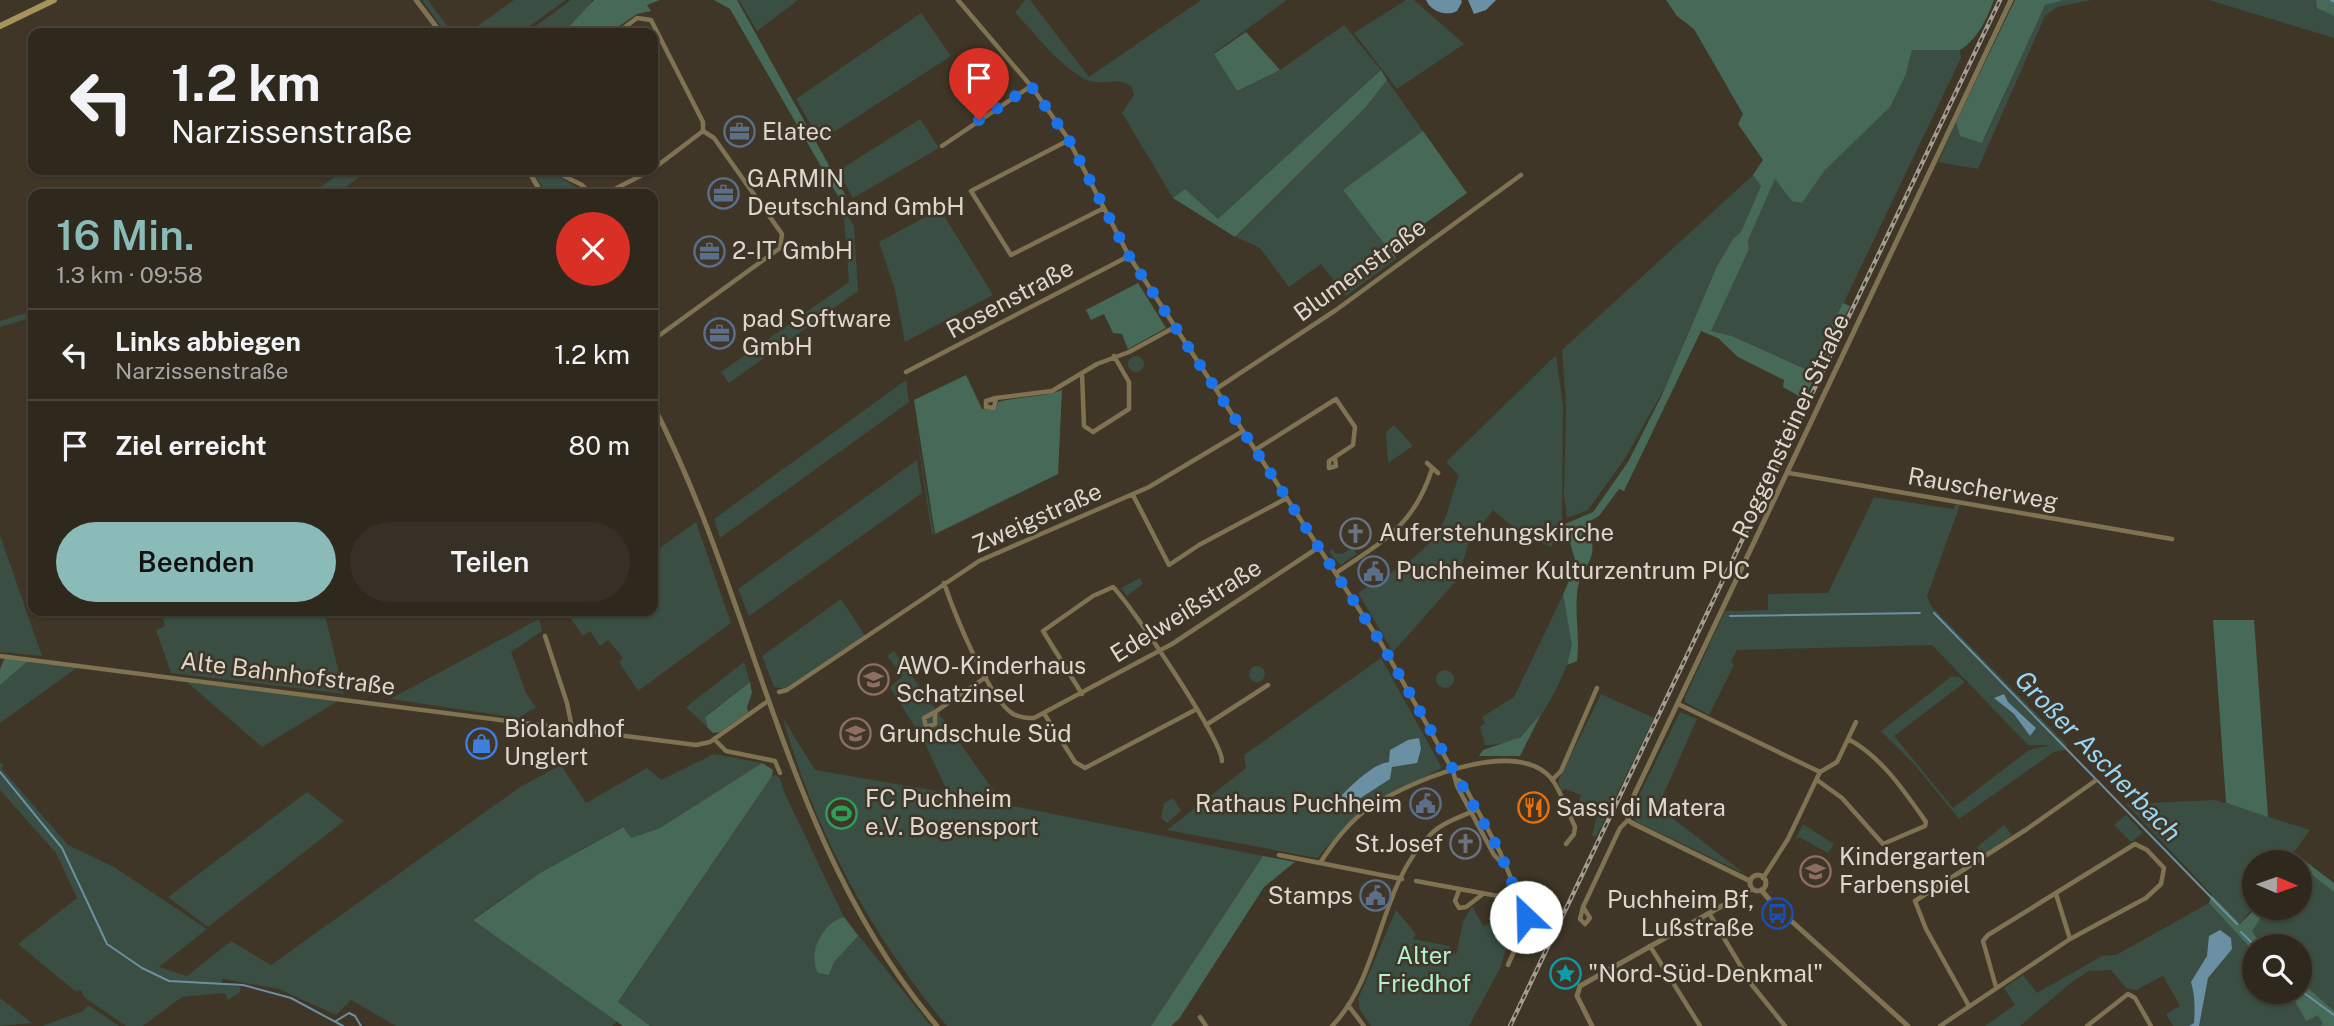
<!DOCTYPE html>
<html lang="de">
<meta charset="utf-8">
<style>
:root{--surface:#2f281d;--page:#373026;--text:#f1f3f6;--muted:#a7a6a4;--line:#4a443b;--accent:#8bbbb9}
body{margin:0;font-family:"Public Sans",sans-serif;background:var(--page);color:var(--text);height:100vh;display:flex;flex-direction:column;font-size:26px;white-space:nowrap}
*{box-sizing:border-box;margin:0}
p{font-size:23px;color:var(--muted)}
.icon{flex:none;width:38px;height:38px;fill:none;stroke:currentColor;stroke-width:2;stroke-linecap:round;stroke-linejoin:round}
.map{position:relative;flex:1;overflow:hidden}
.details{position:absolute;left:28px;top:189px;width:630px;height:427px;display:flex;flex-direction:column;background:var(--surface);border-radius:14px;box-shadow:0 2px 5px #0004,0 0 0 2px var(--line)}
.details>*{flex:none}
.top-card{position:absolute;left:28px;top:28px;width:630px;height:147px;border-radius:14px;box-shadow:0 2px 5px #0004,0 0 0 2px var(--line);background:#2f281d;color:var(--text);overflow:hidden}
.needle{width:46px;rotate:92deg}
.fabs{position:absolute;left:2242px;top:850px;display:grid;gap:14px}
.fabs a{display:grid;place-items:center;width:70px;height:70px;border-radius:50%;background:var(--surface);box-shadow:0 2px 5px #0004,0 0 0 2px var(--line);font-size:35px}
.pin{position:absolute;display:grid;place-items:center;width:60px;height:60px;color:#fff;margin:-72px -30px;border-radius:50% 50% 50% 0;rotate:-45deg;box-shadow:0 0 7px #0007}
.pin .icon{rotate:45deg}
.me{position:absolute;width:77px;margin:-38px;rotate:336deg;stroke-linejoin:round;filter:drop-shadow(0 0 5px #0008)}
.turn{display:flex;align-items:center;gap:24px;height:147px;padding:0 28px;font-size:32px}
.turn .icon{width:91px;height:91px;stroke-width:2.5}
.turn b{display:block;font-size:49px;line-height:60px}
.round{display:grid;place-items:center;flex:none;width:74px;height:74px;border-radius:37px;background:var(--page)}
.headline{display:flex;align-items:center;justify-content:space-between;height:119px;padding:0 28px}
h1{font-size:42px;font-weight:600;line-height:52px;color:var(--accent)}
.cta{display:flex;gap:14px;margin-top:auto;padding:14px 28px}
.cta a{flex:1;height:80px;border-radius:42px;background:var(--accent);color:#111;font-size:28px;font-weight:600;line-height:80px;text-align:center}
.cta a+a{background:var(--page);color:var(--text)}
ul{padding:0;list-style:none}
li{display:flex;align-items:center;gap:21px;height:91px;padding:0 28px;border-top:2px solid var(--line)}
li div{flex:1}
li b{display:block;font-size:26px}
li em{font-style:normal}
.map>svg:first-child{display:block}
.green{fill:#3a4e43}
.forest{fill:#476a58}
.water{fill:#6b8fa3}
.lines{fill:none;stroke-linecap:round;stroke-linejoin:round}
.stream{stroke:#6b8fa3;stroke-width:2}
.minor{stroke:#7f7352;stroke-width:4.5}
.tertiary{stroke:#7f7352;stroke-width:5}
.secondary{stroke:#a6935e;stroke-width:6}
.rail-casing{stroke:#a49d91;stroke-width:4.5}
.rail{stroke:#3f3627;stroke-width:2;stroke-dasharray:5;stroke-linecap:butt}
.route{stroke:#1a73e8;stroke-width:12;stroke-dasharray:0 21.6}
.labels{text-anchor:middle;stroke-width:5;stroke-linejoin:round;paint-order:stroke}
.poi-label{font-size:24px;fill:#ddd7ce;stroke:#3f3627;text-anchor:start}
.street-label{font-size:24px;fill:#ddd7ce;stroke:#3f3627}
.park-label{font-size:24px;fill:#b0f1cf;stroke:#3f3627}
.water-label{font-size:26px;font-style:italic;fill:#98d7f9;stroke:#3f3627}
</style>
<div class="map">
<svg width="2334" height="1026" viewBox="0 0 2334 1026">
<rect width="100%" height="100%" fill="#3f3627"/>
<path class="green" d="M422 0H428L452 33H446Z
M514 0H566L520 33H468Z
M571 0H592L590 7 566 32 526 33Z
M739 0H798L757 31Z
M1025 0H1030L1089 77 1201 0H1287L1214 53 1237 91 1280 70 1344 25 1381 70 1218 220 1185 190 1173 198 1122 113 1134 95 1132 87C1116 75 1102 88 1085 79 1058 65 1036 34 1015 13Z
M1406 0H1414L1464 44 1397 89 1354 33Z
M2064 0H2092L2057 7 2045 16 1978 169 1938 162 1956 122 1960 136 1983 142 2045 4Z
M2209 0H2316L2317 8 2334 16V38Z
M921 13 951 56 820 141 796 99Z
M1912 50H1960L1961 58 1811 371 1732 336 1710 331 1749 249 1748 240 1775 178 1792 200 1802 203 1825 170 1906 74Z
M1387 80 1423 131 1343 190 1396 259 1346 296 1321 264 1289 287 1260 248 1236 237 1365 108Z
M920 119 939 148 853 198 838 171Z
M344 170H369L336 194H311Z
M530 170H547L583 191 577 194H548Z
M1753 175 1761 186 1741 232 1733 239 1717 266 1664 389 1624 460 1588 510 1567 518 1564 496 1566 405 1562 350Z
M843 208 854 226 858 291 729 383 721 372 849 282Z
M940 209 993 295 905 342 895 290 879 242Z
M33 311V317L0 327V321Z
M1556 355 1563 405 1562 526 1551 547 1518 531 1493 510 1469 542 1457 580 1393 652 1358 593C1383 576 1421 559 1437 533 1449 516 1451 495 1459 476L1446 462Z
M1128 364a8 8 0 1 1 16 0a8 8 0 1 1-16 0Z
M906 380 909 402 720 538 714 519Z
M915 424 934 534 932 535Z
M1394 425 1413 446 1388 463 1386 432Z
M917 460 922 493 749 616 738 589Z
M1874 497 1953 509 1956 504 1960 505 1927 596 1931 606 2067 745 2065 750 2054 752 1959 819 1915 765 1881 731 1952 676 1959 677 1965 682 1894 736 1953 808 2029 750 2050 745H2028L1932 645 1737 650 1731 662 1734 665 1709 715 1685 702V697L1725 611 1768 610V594L1828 593Z
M696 522 731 623 638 691 619 662 623 658 608 640 600 646 590 631 583 636 567 613 571 611H653V553Z
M0 535 42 656 0 652Z
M1352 548 1357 554 1340 565 1329 551 1333 549 1334 553 1342 554Z
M1140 578 1143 584 1127 596 1121 588Z
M1563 595C1564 612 1574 632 1572 648 1568 670 1541 724 1522 736 1510 743 1498 745 1485 745L1480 727 1485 723 1482 717 1514 697Z
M841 599 867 638 786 689 774 687 762 656Z
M161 611H324L344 694 171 673 156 630 165 626Z
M539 619 542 631 511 652 526 693 536 707 518 718 390 699Z
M894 651 1002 802 968 797 1263 856 1151 1026H947C871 935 815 832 783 718L815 770 948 793 925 743 890 687 903 676 887 656Z
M1381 658 1442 768 1363 808 1317 858 1167 830 1246 768 1244 755Z
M28 661 78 667 0 723V685Z
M744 662 750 682 705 716 708 728 686 707Z
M1249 674a8 8 0 1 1 16 0a8 8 0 1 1-16 0Z
M1436 679a9 9 0 1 1 18 0a9 9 0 1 1-18 0Z
M187 682H189L338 701 262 747Z
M1601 694 1654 718 1596 837 1592 835 1598 812 1585 807 1573 814 1565 799 1577 806 1581 795 1565 789 1561 792 1558 781Z
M1680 712 1697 719 1658 807 1745 874 1635 821 1633 808Z
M714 754 762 763 660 828 631 838 622 827 540 873 473 919 617 1022 612 1026H396L351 1000 336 1015 279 989 223 979 221 984 241 987 240 992 228 1000 224 993 182 997 143 1026H126L84 997 81 990 75 991 18 944 77 898 56 853 0 790V762L4 766 1 768 68 845 114 867 207 929 159 967 187 976 231 941 271 965 520 787 561 765 586 803 647 768 661 780Z
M776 775 780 778 784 792 844 917 931 1026H649L618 1003 772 776Z
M307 792 344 821 208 927 168 897Z
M1173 798 1181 811 1167 823 1161 818 1164 803Z
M2215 800 2310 830 2286 863H2254V906L2240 924 2126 804Z
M2126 815 2143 833 2131 842 2114 825Z
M1803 824 1834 844 1828 853 1799 837 1795 840Z
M2004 825 2012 835 1983 855 1977 847Z
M2297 855 2334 883V1011L2300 981V947H2263L2252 931 2256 908H2300V863H2291Z
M2209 903 2254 952V992H2292L2330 1022 2329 1026H2173L2166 1014 2180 1006 2163 976 2136 990 2126 988 2111 970 2089 971 2073 981 2020 1026H1985L2015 1005 2004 988 2023 975 2037 993 2102 956 2116 955Z
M1472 906 1483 926 1499 919 1509 940 1500 968 1469 1026H1371L1360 1010 1358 999 1396 910 1416 934 1413 939 1449 946 1456 955 1463 922Z
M0 998 32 1023 0 1026Z
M88 1005 119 1026H42L83 1011Z"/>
<path class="forest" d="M594 0H660L647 5 651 11 637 14 609 33H563Z
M714 0H737L846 196 841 201 730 9Z
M1666 0H1994C1987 18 1978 39 1960 50H1912L1906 74 1890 107 1825 170 1802 203 1792 201 1775 179 1748 240 1749 249 1711 331 1732 336 1810 371 1843 303 1850 306 1804 399 1783 387 1784 380 1738 357 1718 338 1701 331 1624 491 1619 489 1599 516 1585 524C1605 562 1579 562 1577 595 1575 617 1580 638 1577 661L1567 665 1572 645 1563 595 1576 564 1565 524 1593 512 1628 462 1661 397 1717 266 1733 239 1741 232 1761 186 1753 175 1763 160 1738 124 1743 114 1694 29 1677 16Z
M2015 0H2064L2045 5 1982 143 1960 136 1956 122Z
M2316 0H2334V16L2317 8Z
M1246 32 1280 70 1237 91 1214 54Z
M1381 70 1387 80 1365 108 1235 237 1173 198 1185 189 1218 219Z
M1423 131 1467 193 1392 247 1396 259 1343 190Z
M1138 283 1166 328 1128 349 1122 334 1113 333 1104 314 1091 320 1086 310Z
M966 375 982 409 996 410 998 402C1019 396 1041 398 1062 390L1058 474 935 534 914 400Z
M2213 620H2254L2268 817 2226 803Z
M5 658 28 661 0 685V669Z
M750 682 752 693 747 707 748 712 720 732 713 733 708 728 705 717Z
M1541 714 1520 756H1479L1483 750 1521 737Z
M762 763 773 770 772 776 618 1002 650 1026H623L473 920 540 873 623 827 631 838 660 828Z
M2297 855 2334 883V892L2293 860Z
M1263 856 1295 862 1264 887 1179 1019 1171 1026H1151Z
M2212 895 2240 924 2256 908H2267L2252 931 2263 947H2254V952L2209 903Z
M844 917 858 936 834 962 829 975 818 973C807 952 823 923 844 917Z
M2300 981 2334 1011V1026H2320L2323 1024 2318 1015 2306 1021 2290 992H2300Z"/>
<path class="water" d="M1426 0H1461L1462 2 1457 11C1447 17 1430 11 1426 0Z
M1468 0H1496L1486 10 1474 14Z
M2004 694 2008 702 2036 728 2030 736 2014 714 1994 698Z
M1419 738 1421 749 1417 763 1392 767 1390 779 1345 808 1342 795C1354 783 1373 764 1389 762L1390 750 1408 740Z
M2220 930 2231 938 2232 949 2208 978 2199 1026H2189L2194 1023C2195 1008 2195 996 2191 982L2207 956 2209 936Z"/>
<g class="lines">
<path class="stream" d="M2331 0 2334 2
M1934 613 2237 924
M1730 616 1920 613
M0 772 62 848 107 944 142 968 169 981 243 985 291 998 343 1026
M2241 932 2256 947
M2300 990 2334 1015
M336 1021 349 1013 355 1016 361 1026"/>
<path class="minor" d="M958 0 1031 86 1067 137 1129 256 1381 643 1453 771 1457 786 1494 855 1502 863
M617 33 637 18 651 20 703 122V131
M1069 140 971 191 1011 255 1104 208
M942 146 1031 86
M653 169 703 131
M552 170 582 185 590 194
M605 194 652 170
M653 340 780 248 782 234 714 138 703 131
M906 372 1129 256
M1082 373 1084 426 1093 432 1129 409V382L1114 356
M1216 389 1336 310 1521 175
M996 398 1052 391 1097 364 1129 352 1175 327
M996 398 994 408 986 407V401Z
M1255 450 1336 399 1355 427 1353 445 1329 461V468L1336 466 1335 458
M1427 463 1438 473
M1789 473 2172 539
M1133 495 1169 565 1199 545 1287 498
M1336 573C1383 541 1414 526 1432 469
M944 583C954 612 988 698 1013 714 1019 717 1027 718 1034 718L1172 644 1319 547
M545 636 567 703 572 728
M0 656 696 745 710 742 768 701
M779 692 787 690 979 561 1149 487 1243 431
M1082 694 1043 631 1093 596 1113 587C1132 606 1222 740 1222 761
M1678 704 1820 772
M935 712 986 677
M935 712V724L926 727 924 718Z
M1045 715 1075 762 1085 768 1195 710
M1206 725 1268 685
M714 739 726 751 775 761 780 773
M1458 780 1463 783 1500 852 1526 914 1527 922 1508 965
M1552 780 1561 771 1597 688
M1817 780 1842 798 1883 844 1925 826 1926 822C1905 792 1881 756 1848 739
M1279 855 1402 879
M1320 863C1333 843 1347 824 1366 810 1403 784 1513 735 1551 778 1561 791 1568 812 1575 827L1574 834 1566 844
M1763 878 1788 839 1820 772 1837 762 1856 722
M1416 881 1498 896 1513 887
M1459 890 1455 901 1459 908 1466 907 1483 894
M2056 894 2070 939
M1583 907 1590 918 1585 924 1580 919 1583 907 1620 828 1628 820
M1709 913 1752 985 1785 1026
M1650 946 1700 1026
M1348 1005 1364 1026
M1969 1006 1926 929 1915 901 2027 829 2095 781
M1200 1017 1206 1026
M1332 1026C1382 975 1378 886 1430 835 1442 822 1462 817 1477 809
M1940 1026 2070 939 2146 898 2161 884 2164 868 2147 850 2135 844 1988 935 1983 941 1996 987
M2087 1026 2128 994 2135 998 2151 1026"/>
<path class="tertiary" d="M416 0 441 33
M528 170 542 194
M653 405C758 609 785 847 937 1026
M1750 883a8 8 0 1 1 16 0a8 8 0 1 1-16 0Z
M1750 881 1632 823 1628 820V808L2011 0
M1761 890 1778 909 1908 1026
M1592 1026 1577 996 1580 986 1752 889"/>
<path class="secondary" d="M0 26 54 0"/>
<defs>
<path id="rail" d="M1510 1026 2000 0"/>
</defs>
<use href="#rail" class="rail-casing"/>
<use href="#rail" class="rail"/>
</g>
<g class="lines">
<path class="route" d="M979 120 1031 86 1069 140 1129 256 1381 643 1500 852 1526 917"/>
</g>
<defs>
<symbol id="office-ring" viewBox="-11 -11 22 22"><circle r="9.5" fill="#3f3627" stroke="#5c6f8a" stroke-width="1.5"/><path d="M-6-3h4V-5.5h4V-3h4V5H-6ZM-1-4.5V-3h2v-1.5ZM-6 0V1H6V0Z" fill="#5c6f8a"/></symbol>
<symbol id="church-ring" viewBox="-11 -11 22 22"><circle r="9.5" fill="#3f3627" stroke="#6b7280" stroke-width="1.5"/><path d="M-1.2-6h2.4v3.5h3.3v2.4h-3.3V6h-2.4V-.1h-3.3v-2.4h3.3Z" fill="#6b7280"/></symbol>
<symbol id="civic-ring" viewBox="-11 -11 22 22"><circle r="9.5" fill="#3f3627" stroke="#5c6f8a" stroke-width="1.5"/><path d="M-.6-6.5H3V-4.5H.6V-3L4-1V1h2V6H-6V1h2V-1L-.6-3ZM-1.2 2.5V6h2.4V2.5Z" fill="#5c6f8a"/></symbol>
<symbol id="school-ring" viewBox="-11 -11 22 22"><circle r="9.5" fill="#3f3627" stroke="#8d6e63" stroke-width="1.5"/><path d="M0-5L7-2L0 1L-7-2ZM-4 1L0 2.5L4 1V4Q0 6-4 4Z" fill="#8d6e63"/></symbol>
<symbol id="shop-ring" viewBox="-11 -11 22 22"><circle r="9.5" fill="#3f3627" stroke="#3f7fe0" stroke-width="1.5"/><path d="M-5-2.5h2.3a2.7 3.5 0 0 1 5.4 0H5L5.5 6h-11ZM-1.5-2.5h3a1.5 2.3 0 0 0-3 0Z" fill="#3f7fe0"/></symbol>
<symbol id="restaurant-ring" viewBox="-11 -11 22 22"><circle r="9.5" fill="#3f3627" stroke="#e8710a" stroke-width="1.5"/><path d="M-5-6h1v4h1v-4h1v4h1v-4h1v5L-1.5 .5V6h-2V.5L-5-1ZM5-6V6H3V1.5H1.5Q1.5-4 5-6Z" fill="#e8710a"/></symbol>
<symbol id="stadium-ring" viewBox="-11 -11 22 22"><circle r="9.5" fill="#3f3627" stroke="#2e9e5b" stroke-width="1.5"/><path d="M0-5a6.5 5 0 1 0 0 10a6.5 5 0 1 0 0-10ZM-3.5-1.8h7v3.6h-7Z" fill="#2e9e5b"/></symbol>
<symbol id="bus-ring" viewBox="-11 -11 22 22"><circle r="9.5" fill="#3f3627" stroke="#1a4fb4" stroke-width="1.5"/><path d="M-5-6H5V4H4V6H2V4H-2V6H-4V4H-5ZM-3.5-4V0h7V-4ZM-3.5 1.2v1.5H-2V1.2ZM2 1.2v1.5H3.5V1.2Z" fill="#1a4fb4"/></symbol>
<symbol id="sight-ring" viewBox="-11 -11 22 22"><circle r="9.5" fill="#3f3627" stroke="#0f9aa8" stroke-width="1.5"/><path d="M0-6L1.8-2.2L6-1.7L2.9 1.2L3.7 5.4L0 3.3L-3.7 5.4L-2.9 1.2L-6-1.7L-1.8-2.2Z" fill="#0f9aa8"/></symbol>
</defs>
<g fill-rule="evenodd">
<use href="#office-ring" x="722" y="114" width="35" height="35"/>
<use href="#office-ring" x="706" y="176" width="35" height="35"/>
<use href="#office-ring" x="692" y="234" width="35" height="35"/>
<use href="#office-ring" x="702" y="316" width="35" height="35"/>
<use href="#church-ring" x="1338" y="516" width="35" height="35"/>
<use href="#civic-ring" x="1356" y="554" width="35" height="35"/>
<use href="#school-ring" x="856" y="662" width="35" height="35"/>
<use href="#school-ring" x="838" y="716" width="35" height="35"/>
<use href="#shop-ring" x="464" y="726" width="35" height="35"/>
<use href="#civic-ring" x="1408" y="786" width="35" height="35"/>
<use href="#restaurant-ring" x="1516" y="790" width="35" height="35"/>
<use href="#stadium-ring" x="824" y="796" width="35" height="35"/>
<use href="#church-ring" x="1448" y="826" width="35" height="35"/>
<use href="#school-ring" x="1798" y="854" width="35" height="35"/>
<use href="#civic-ring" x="1358" y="878" width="35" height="35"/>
<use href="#bus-ring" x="1760" y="896" width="35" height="35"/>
<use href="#sight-ring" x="1548" y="956" width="35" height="35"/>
</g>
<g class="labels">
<g class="poi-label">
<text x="762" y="140">Elatec</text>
<text x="747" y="187">GARMIN<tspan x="747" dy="28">Deutschland GmbH</tspan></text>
<text x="732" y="259">2-IT GmbH</text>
<text x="742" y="327">pad Software<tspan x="742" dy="28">GmbH</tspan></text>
<text x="1379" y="541">Auferstehungskirche</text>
<text x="1396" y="579">Puchheimer Kulturzentrum PUC</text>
<text x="896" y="674">AWO-Kinderhaus<tspan x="896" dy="28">Schatzinsel</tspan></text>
<text x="504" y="737">Biolandhof<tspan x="504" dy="28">Unglert</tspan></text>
<text x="879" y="742">Grundschule Süd</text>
<text x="865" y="807">FC Puchheim<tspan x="865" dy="28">e.V. Bogensport</tspan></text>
<text x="1402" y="812" text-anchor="end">Rathaus Puchheim</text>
<text x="1556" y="816">Sassi di Matera</text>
<text x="1443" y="852" text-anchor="end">St.Josef</text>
<text x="1839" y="865">Kindergarten<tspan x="1839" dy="28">Farbenspiel</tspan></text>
<text x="1353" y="904" text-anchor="end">Stamps</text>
<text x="1754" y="908" text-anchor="end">Puchheim Bf,<tspan x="1754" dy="28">Lußstraße</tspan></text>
<text x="1588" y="982">"Nord-Süd-Denkmal"</text>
</g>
<g class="street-label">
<text transform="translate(1360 270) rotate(-36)" y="8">Blumenstraße</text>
<text transform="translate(1010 299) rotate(-28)" y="8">Rosenstraße</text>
<text transform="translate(1791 426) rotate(-65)" y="8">Roggensteiner Straße</text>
<text transform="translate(1983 489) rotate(10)" y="8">Rauscherweg</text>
<text transform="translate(1037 518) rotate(-24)" y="8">Zweigstraße</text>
<text transform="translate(1186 611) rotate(-32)" y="8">Edelweißstraße</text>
<text transform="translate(288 674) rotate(7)" y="8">Alte Bahnhofstraße</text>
</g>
<g class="park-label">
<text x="1424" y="964">Alter<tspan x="1424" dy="28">Friedhof</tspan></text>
</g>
<g class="water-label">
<text transform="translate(2098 756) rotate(46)" y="9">Großer Ascherbach</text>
</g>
</g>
</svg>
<div class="fabs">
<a><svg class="needle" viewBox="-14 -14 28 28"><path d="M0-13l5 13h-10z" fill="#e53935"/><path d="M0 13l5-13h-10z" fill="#a7a6a4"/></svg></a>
<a><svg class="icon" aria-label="search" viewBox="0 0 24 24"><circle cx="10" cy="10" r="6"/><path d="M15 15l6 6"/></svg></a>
</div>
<div class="pin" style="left:979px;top:120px;background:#d93025"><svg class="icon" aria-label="arrive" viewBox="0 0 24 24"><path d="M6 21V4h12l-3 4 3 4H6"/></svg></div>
<svg class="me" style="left:1526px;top:917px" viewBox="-20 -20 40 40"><circle r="19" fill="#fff"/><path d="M0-13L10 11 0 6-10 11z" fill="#1a73e8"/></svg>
<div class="top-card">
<div class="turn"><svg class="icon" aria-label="left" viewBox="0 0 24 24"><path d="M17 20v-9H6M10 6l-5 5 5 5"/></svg><div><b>1.2 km</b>Narzissenstraße</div></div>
</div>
<section class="details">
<div class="headline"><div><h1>16 Min.</h1><p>1.3 km · 09:58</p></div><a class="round" style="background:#d93025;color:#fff"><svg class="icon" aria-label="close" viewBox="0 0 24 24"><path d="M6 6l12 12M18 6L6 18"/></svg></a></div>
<ul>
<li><svg class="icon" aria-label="left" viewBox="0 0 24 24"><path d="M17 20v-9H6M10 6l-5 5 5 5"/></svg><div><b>Links abbiegen</b><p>Narzissenstraße</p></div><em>1.2 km</em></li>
<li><svg class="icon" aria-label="arrive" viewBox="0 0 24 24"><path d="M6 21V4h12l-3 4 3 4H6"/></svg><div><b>Ziel erreicht</b></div><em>80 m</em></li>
</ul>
<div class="cta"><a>Beenden</a><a>Teilen</a></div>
</section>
</div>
